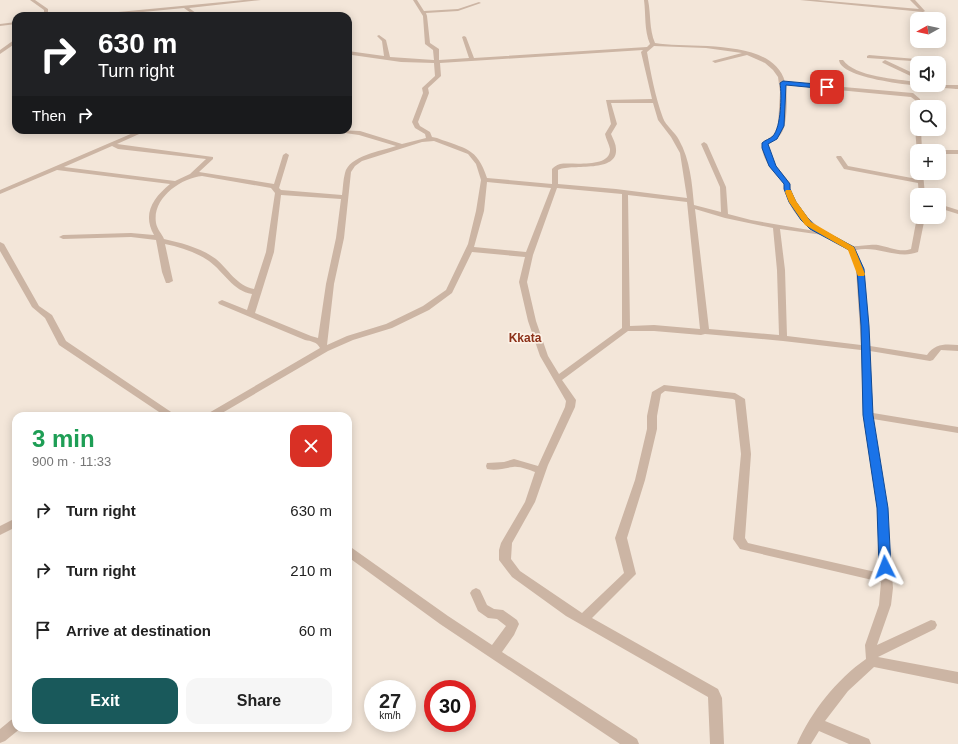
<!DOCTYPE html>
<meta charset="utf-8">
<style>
:root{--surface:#fff;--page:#f6f6f6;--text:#222;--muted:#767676;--accent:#19595b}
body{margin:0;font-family:Helvetica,sans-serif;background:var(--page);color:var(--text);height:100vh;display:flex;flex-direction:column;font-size:15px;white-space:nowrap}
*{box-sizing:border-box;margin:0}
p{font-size:13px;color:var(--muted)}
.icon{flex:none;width:22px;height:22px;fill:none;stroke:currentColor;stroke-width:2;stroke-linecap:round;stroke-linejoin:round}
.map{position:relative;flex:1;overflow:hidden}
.panel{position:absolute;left:12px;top:412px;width:340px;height:320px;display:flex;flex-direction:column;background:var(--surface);border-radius:12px;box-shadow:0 2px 10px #0003}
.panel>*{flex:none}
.top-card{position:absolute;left:12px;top:12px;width:340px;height:122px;border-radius:12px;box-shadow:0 2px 10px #0003;background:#202124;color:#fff;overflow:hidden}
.needle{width:26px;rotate:262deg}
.controls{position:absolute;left:910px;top:12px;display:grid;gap:8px}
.controls a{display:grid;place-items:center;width:36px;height:36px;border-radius:8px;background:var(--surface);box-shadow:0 2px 10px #0003;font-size:20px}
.speed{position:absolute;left:364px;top:680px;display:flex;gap:8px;font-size:20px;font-weight:700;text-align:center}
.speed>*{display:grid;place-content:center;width:52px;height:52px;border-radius:50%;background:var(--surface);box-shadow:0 2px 10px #0003;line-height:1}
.speed small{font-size:10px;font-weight:400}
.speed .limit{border:6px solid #d22;background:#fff;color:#111}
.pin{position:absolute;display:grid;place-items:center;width:34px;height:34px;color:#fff;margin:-17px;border-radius:8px;box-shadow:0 2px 6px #0006}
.me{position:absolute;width:44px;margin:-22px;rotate:357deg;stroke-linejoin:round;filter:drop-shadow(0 0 3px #0008)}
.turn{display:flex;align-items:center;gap:14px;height:84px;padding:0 20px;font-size:18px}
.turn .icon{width:52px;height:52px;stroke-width:2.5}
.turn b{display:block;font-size:28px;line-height:34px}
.then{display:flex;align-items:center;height:38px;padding:0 20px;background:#0003;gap:8px;font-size:15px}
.round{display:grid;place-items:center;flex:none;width:42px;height:42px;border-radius:12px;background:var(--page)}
.summary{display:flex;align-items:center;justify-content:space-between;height:68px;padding:0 20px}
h1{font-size:24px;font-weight:700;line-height:30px;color:#1e9e55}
.button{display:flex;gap:8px;margin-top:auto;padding:8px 20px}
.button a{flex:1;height:46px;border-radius:12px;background:var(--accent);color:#fff;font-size:16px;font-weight:700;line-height:46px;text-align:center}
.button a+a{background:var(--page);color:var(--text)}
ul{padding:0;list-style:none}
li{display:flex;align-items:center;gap:12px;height:60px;padding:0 20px}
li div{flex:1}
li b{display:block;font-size:15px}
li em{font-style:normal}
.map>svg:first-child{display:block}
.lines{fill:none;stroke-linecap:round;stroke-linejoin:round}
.minor{fill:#ccb5a4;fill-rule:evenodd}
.route{fill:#1a73e8;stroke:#114b97}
.slow{fill:#f59e0b}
.labels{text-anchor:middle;stroke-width:3.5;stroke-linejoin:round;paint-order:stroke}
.quarter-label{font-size:12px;font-weight:bold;fill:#8c3119;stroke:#fbf0e5}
</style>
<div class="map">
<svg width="958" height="744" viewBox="0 0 958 744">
<rect width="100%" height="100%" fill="#f3e6d9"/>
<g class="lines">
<path class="minor" d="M30 0H35L48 9V16H44V10Z
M244 0H261L189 8 200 16H195L184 8 102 16H85L87 15Z
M413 0H417L424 11 458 9 479 2 481 3 458 11 426 13 427 16 430 43 439 49V60L469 58 462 37 464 36 466 37 474 58 647 47 650 44C644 30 646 15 644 0H648C651 14 649 29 655 43 689 49 773 37 785 82L913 93 920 99 921 107H917V108L915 107V100L911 97 786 85C787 97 788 124 781 134 777 139 773 141 768 144 768 160 781 171 790 183 791 209 815 225 835 237 840 239 846 244 851 246 856 247 871 244 878 245 889 247 901 253 911 249L917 217H925L918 252C898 260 877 245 856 250L864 269 870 346 927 355C935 343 946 344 958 345V351L941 350 933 360 930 361 870 351 873 413 958 427V433L873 419 887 508 893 588 891 605 877 645 931 620 935 621 937 625 935 629 878 657 958 672V684L874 667 848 691 825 721 869 739 871 744H849L819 731 811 744H797C811 712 837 679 866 659L865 645 879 605 881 582 740 549 733 539 741 454 735 400 733 399 665 391 661 394 657 416V429L645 480 627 538 636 574 592 618 718 689 722 698 724 744H710L708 697 566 616 512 577 499 560V550L501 543 525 502 535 472C529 470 520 466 513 467 504 468 497 471 487 469L486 466 487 463 504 462 514 459 538 466 565 407 566 401 540 356 528 321 519 282 525 257 472 252 452 293 429 310 392 328 353 340 328 351 217 416H205L207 414 320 348C317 342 311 341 305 340L219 304 218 302 222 300 247 310 252 294C233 291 224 272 209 261 196 252 180 247 165 244L173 281 169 283H166L162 272 156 240 131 237 63 239 59 237 63 235 131 233 154 235C142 214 153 198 170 184L57 170 0 194V190L140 130H148L117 144 213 157V159L199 172 274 184 283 155 286 153 289 155 279 188 281 190 342 195C343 188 343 180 345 173 349 156 381 151 396 146L359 135 338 132 335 130 360 131 402 144 426 138 425 134 415 128 412 122 423 93 422 88 435 76 434 63 401 62 352 55 351 77 348 79V51L384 56 382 41 377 36 379 35 386 40 390 57 434 60 433 50 425 44 423 16ZM654 46 706 48 742 53 712 61 715 63 747 55 765 63 773 70 778 77 780 92 778 125 774 135 763 142C758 156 775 174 784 183 784 201 799 222 815 231L751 220 728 214 726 187 707 144 704 142 701 144 720 187 721 212 694 205C692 182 690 160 679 140 675 132 666 126 663 118 655 96 651 74 647 52ZM643 50 641 52 652 99 606 100 611 124 605 134C606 139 609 144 610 149 611 169 571 162 560 164 556 165 554 167 552 169V184L487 178C477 147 465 149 437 138L432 137 430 132 420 126 418 122 429 93 428 88 441 76 440 63ZM611 103H653L658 120 671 137 680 153 687 198 616 189 558 184V170C569 163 618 174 616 149 616 144 613 139 611 134L617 124ZM434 141 468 154 476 164 481 180 476 211 468 244 446 290 423 306 386 324 347 336 327 345 334 284 344 238 351 172 355 166 362 161 422 142ZM112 146 118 149 206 159 190 174 175 181 64 167ZM202 176 271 188 275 193 266 252 254 289C237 286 228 269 216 259 201 248 182 243 164 239 162 234 157 229 156 223 152 198 181 178 202 176ZM487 182 551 188 526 252 474 247 484 211ZM557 188 622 194V328L559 374 548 356 536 321 527 282 533 255ZM281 195 341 199 336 238 326 284 318 338 311 336 255 313 274 252ZM628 195 687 202 700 329 654 325 630 326ZM695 209 725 218 773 228 777 270 779 335 709 329ZM780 229 823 235 849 250 856 269 861 345 787 336 785 270ZM628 331H654L701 335 705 334 783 341 861 350 863 415 877 508 880 573 748 543 745 538 751 454 745 399 735 393 664 385 652 392 647 416V429L635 480 615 538 624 573 582 613 520 571 511 559 512 543 535 502 548 465 575 407 576 400 562 380Z
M800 0H817L919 9 910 0H915L925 11 923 12Z
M16 22V24L0 26V24Z
M14 40H16V43L0 54V50Z
M869 55 916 59 917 63V73L914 71 912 61 867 58V56Z
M839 60H843C855 77 897 79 917 82V85H958V89C939 88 841 82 839 60Z
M885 60 917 75V79L883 63 882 62Z
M917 127V129H921L922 151H917V152L915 129Z
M939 150H958V154H939V151H937Z
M837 156H841L848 166 917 179V173H923L925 195H919L918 183 844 169 836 157Z
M939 204 958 210V214L939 208Z
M0 242 4 244 39 306 52 315 66 341 177 416H165L59 345 45 318 32 307 0 251Z
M16 518V527L0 535V526Z
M348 547 352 548 448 616 492 645 506 626 497 619 488 618 478 611 470 593 472 590 476 588 480 590 487 605 494 609 503 610 517 620 519 624 514 635 502 652 637 739 639 744H620L440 624 348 557Z
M16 718V728H21L5 741 0 743V729L11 720Z"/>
</g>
<path class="route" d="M783 81 827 85 830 87 827 89 786 85 784 126 777 139 768 144 776 166 790 184V189L796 202 807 217 815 226 854 247 864 269 869 326 873 415 888 508 891 567 889 570 885 571 881 570 879 567 877 508 863 415 861 326 857 269 849 250 810 229 801 220 789 202 784 189V184L769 166 762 148V143C765 140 770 139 773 136 781 127 782 95 780 83Z"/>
<path class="slow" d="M786 190H791L796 201 811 222 854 247 865 274 864 276H858L857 274 848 250 805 225 789 202 785 192Z"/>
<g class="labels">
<g class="quarter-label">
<text x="525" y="342">Kkata</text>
</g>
</g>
</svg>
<div class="controls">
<a><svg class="needle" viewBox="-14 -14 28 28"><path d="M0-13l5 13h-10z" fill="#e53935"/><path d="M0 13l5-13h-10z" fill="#767676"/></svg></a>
<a><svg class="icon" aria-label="sound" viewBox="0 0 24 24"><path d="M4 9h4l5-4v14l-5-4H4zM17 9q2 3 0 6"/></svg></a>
<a><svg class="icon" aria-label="search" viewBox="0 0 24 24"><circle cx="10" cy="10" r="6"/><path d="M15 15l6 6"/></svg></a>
<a>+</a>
<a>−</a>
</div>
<div class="speed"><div>27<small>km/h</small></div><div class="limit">30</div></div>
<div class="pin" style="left:827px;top:87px;background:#d93025"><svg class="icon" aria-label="arrive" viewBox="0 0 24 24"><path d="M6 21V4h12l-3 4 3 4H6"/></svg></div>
<svg class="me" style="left:885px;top:567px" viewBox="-20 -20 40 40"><path d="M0-17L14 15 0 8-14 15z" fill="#1a73e8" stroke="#fff" stroke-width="4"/></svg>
<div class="top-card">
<div class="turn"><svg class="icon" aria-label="right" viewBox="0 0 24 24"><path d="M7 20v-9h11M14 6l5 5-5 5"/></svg><div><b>630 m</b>Turn right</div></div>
<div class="then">Then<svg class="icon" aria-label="right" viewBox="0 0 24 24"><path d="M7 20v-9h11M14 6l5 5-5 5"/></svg></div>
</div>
<section class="panel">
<div class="summary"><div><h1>3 min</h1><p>900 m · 11:33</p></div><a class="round" style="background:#d93025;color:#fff"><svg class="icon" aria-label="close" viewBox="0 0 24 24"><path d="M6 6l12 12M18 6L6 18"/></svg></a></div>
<ul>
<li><svg class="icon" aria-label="right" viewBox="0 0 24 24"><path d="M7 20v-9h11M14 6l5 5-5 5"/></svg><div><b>Turn right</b></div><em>630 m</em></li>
<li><svg class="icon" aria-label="right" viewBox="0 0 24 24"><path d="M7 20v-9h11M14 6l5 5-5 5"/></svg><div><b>Turn right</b></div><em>210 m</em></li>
<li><svg class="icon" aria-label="arrive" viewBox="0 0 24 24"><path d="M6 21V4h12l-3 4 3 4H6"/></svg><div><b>Arrive at destination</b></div><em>60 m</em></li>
</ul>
<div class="button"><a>Exit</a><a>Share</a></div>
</section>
</div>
